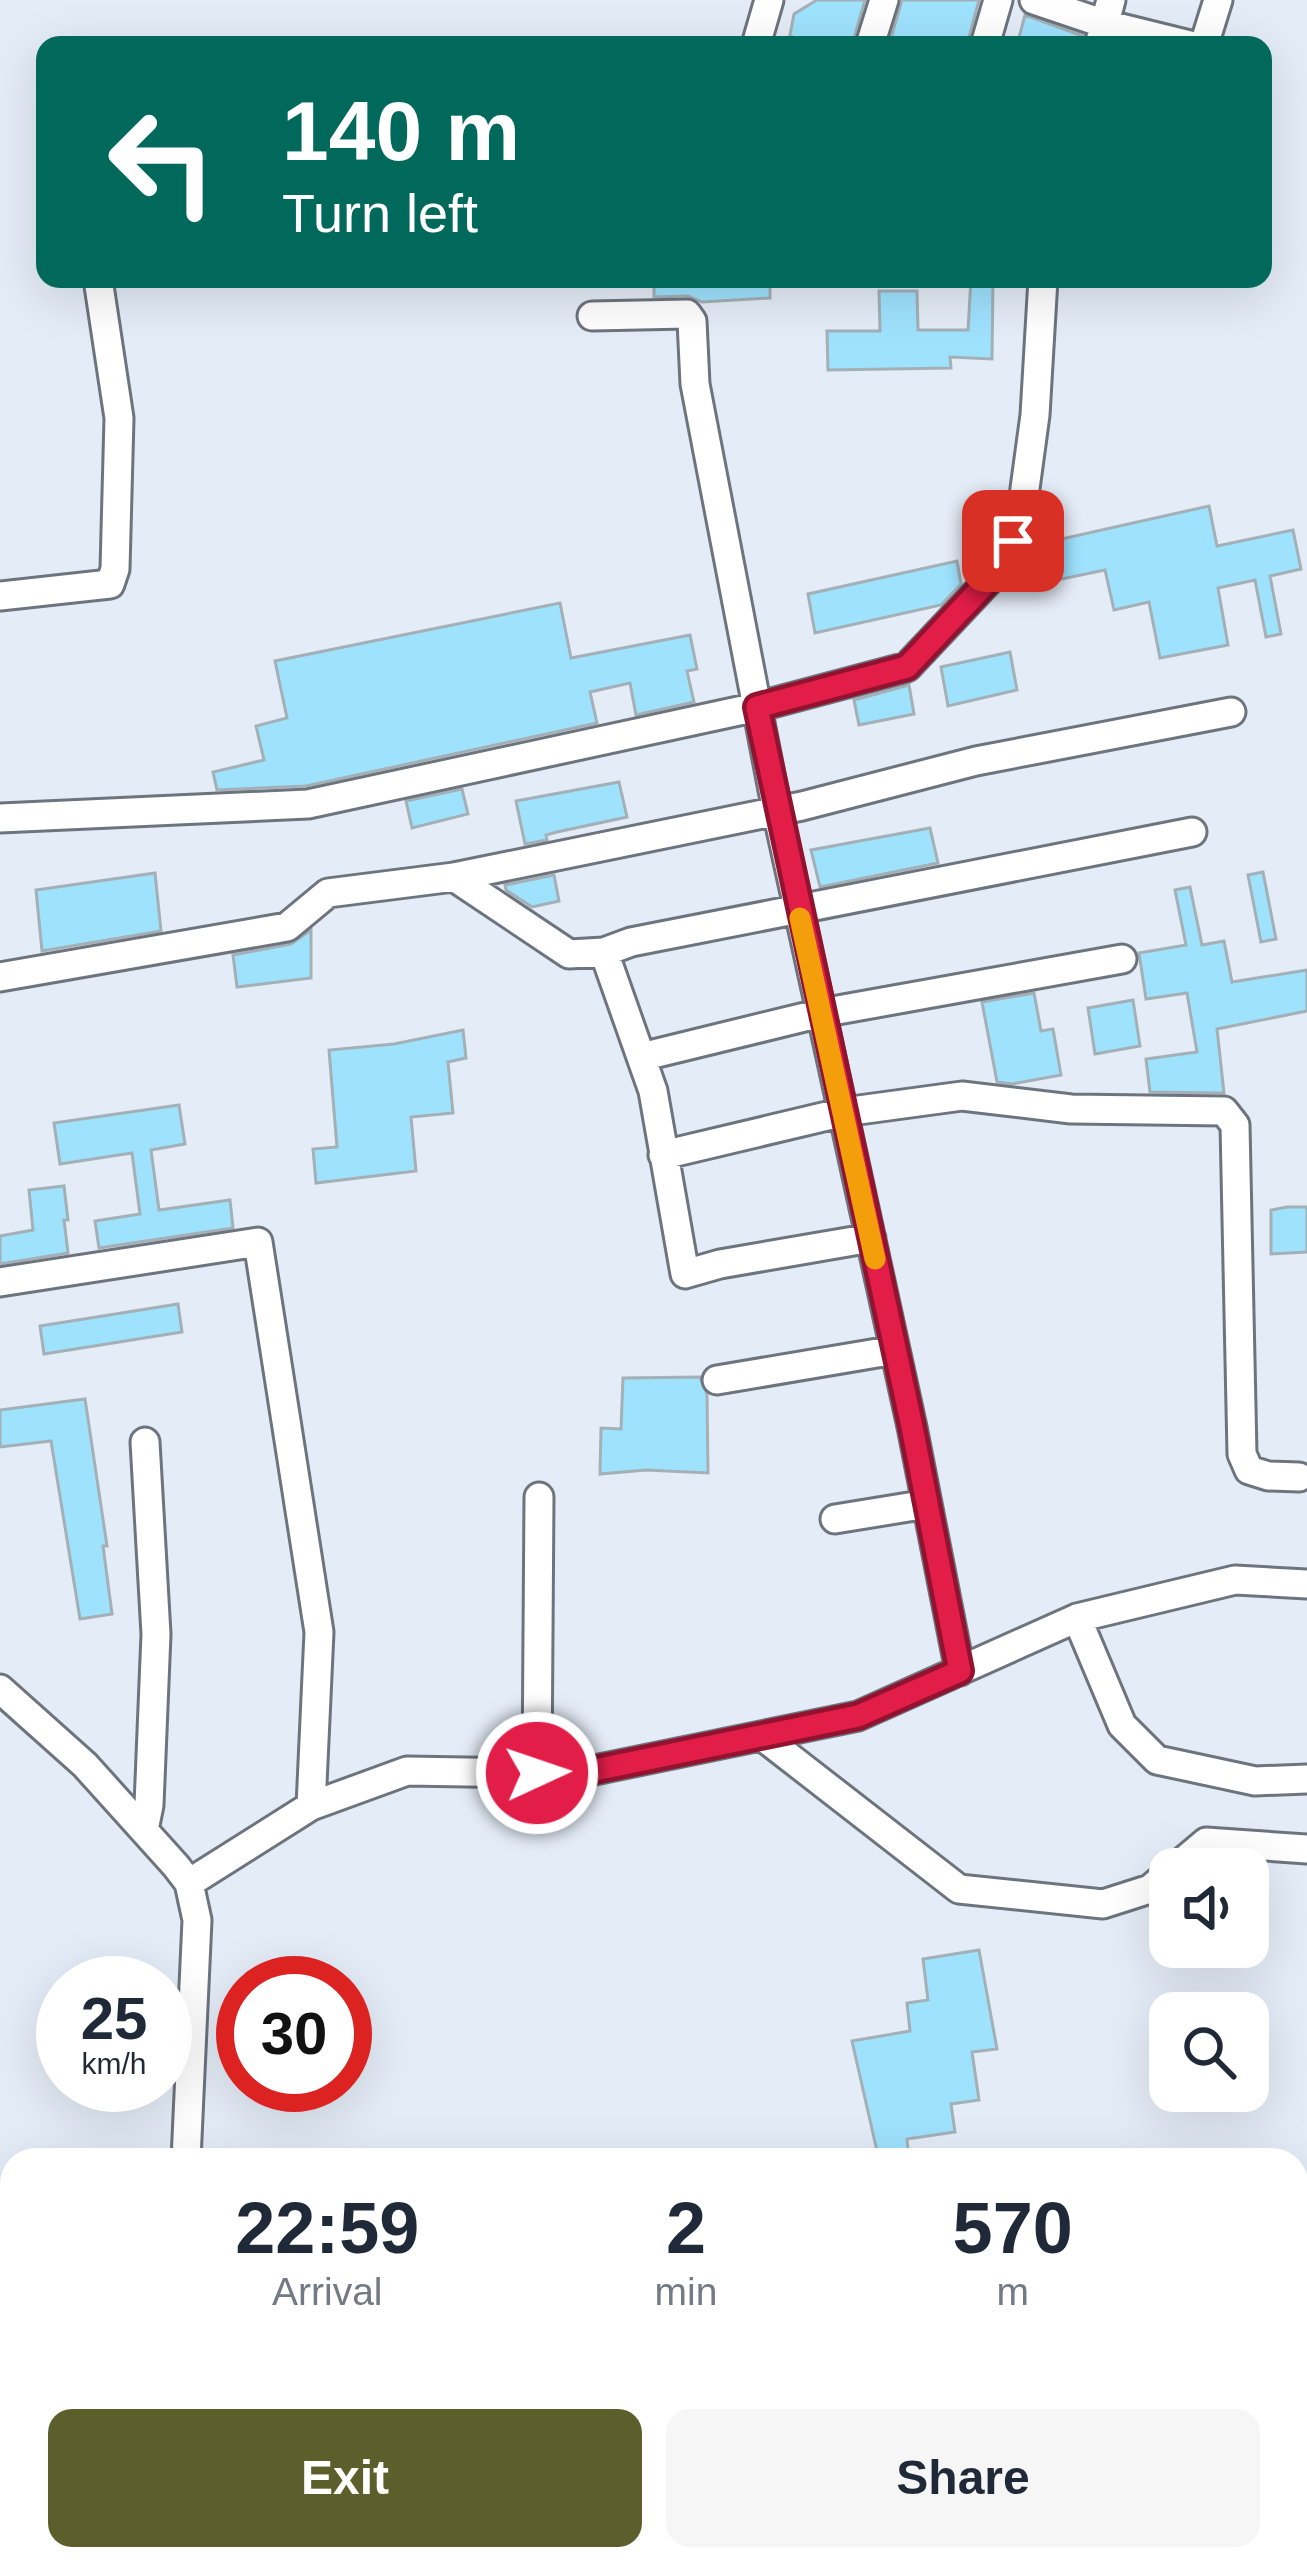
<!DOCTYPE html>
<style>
:root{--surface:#fff;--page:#f6f6f7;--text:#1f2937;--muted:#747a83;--accent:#5c5e2b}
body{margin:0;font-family:Helvetica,sans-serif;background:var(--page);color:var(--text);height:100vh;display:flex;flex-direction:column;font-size:45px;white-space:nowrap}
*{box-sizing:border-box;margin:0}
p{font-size:39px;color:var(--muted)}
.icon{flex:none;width:66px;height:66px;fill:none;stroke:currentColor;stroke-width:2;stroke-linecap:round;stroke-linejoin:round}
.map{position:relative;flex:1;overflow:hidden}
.panel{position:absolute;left:0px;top:2148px;width:1308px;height:423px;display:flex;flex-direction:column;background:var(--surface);border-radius:36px 36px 0 0;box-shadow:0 12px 48px #0002}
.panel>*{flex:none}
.top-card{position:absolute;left:36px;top:36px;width:1236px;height:252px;border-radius:24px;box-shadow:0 12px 48px #0002;background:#00695c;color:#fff;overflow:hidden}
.buttons{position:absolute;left:1149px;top:1848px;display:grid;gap:24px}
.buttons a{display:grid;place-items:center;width:120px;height:120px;border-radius:24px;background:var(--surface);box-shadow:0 12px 48px #0002;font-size:60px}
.speed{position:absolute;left:36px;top:1956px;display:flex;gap:24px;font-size:60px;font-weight:700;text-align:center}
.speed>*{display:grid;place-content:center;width:156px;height:156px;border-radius:50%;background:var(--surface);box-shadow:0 12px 48px #0002;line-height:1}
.speed small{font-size:30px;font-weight:400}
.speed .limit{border:18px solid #d22;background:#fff;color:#111}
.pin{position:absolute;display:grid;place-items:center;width:102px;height:102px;color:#fff;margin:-51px;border-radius:24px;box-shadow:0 6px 18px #0006}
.me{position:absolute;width:132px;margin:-66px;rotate:87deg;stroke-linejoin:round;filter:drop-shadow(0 0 9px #0008)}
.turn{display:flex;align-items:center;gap:42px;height:252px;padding:0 48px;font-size:54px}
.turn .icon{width:156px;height:156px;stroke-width:2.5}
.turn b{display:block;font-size:84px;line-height:102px}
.eta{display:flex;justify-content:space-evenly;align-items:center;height:204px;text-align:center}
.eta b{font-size:72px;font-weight:600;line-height:84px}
.primary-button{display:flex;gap:24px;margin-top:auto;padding:24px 48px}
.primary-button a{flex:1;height:138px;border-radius:24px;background:var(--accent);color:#fff;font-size:48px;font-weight:600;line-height:138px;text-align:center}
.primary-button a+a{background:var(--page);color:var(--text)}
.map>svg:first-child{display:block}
.building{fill:#9fe2fe;stroke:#a3b0b6;stroke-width:3}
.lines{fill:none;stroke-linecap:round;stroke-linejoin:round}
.minor-casing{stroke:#6d747e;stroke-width:33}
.minor{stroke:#fff;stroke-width:27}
.route-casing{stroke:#92132f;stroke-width:30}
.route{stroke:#e11d48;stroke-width:21}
.slow{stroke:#f59e0b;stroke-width:21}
</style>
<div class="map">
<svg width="1307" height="2569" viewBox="0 0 1307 2569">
<rect width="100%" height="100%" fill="#e4ecf7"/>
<path class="building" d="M817 0H865L852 45H792L793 37 790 35 794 14Z
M902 0H979L967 45H889Z
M1025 15 1083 36 1081 45H1017Z
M654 279H770V298L702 302 688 296 654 297Z
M971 279H993L992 359 950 357 951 368 828 370 827 331H880L879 291H917L918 330H968Z
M1209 506 1217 546 1293 530 1301 569 1270 576 1281 634 1266 637 1255 580 1218 588 1228 645 1160 658 1149 602 1114 610 1105 570 1023 587 1020 572 1030 546Z
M957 561 961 584 941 605 815 633 808 594Z
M560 603 571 658 690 635 697 669 687 671 694 702 636 715 630 683 590 692 597 723 306 786 217 790 213 772 264 760 256 726 287 718 275 661Z
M1010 652 1017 690 948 706 941 667Z
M909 685 914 714 859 725 854 700Z
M619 782 627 817 557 832 546 835 547 840 525 844 516 801Z
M462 789 468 814 412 828 406 801Z
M930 828 938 863 820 887 811 850Z
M1263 872 1276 939 1261 942 1248 875Z
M155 873 161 931 42 951 36 890Z
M554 875 559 901 532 907 506 890 505 885Z
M1190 887 1202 945 1224 941 1232 982 1307 970V1011L1217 1029 1224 1093 1150 1092 1146 1059 1197 1052 1187 993 1146 999 1139 953 1186 945 1175 890Z
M311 930V978L237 987 233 955 291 944Z
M1034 993 1041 1031 1053 1029 1061 1075 1012 1084 997 1082 982 1002Z
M1133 1000 1140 1046 1095 1054 1088 1008Z
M463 1030 466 1058 448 1062 453 1113 411 1117 416 1171 316 1183 313 1149 337 1147 329 1050 394 1044Z
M179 1105 185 1144 151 1150 159 1210 230 1200 233 1228 99 1248 95 1221 140 1214 132 1153 60 1164 54 1123Z
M64 1186 68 1220H64L68 1253 0 1264V1236L33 1230 29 1190Z
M1287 1207H1307V1252L1271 1254V1210Z
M178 1304 182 1332 44 1354 40 1326Z
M700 1377 707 1394 708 1473 646 1470 600 1474 601 1428 621 1429 623 1378Z
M85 1399 107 1546H103L112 1614 80 1619 51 1441 0 1447V1410Z
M979 1950 997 2049 972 2052 979 2100 951 2104 955 2132 907 2139 909 2160H879L852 2041 910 2031 907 2003 928 2000 923 1959Z"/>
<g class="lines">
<defs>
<path id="minor" d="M1034 0 1105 24 1190 45
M756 45 769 0
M870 45 884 0
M985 45 998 0
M1099 45 1111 0
M1204 45 1218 0
M592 316 687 314 692 321 695 384 777 811 912 1427 960 1671
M0 596 110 584 115 569 119 418 98 279
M0 818 308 804 757 707 907 667 1004 564 1021 518 1035 415 1043 279
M454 877 569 954 604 952 631 942 1192 832
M604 952 653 1091 685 1274 720 1264 871 1238
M0 977 287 927 328 893 454 877 802 806 976 761 1231 712
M641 1057 821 1013 1122 959
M663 1155 844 1112 962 1096 1071 1109 1224 1111 1235 1125 1242 1454 1249 1470 1268 1476 1299 1477
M0 1282 258 1242 319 1632 311 1806
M717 1380 895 1350
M835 1519 927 1504
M1077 1618 1122 1725 1157 1760 1255 1781 1307 1779
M0 1689 85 1765 176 1866 189 1883 197 1920 186 2160
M762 1736 959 1889 1103 1904 1150 1889 1170 1872
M537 1773 539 1497
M144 1830 149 1805 156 1634 145 1442
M1174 1869 1206 1842 1307 1849
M189 1883 311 1806 407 1771 575 1774 858 1716 1077 1618 1235 1580 1307 1584
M0 2371H12
M141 2569 143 2559"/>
</defs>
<use href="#minor" class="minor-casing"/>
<use href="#minor" class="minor"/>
</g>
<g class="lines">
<defs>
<path id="route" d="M537 1773 575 1774 858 1716 960 1671 912 1427 757 707 907 667 1004 564 1013 541"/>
</defs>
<use href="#route" class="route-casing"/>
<use href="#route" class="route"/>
<path class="slow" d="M800 918 875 1259"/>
</g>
</svg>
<div class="buttons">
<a><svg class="icon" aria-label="sound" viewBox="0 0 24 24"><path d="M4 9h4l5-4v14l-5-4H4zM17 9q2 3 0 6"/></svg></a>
<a><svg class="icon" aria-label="search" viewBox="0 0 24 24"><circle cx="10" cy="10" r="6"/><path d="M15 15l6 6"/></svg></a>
</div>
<div class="speed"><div>25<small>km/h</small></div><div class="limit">30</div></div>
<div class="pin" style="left:1013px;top:541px;background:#d93025"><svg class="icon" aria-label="arrive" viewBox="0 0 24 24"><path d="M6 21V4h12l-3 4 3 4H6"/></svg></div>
<svg class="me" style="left:537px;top:1773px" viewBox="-20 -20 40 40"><circle r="17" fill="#e11d48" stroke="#fff" stroke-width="3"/><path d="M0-11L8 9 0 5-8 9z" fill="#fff"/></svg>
<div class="top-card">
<div class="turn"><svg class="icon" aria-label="left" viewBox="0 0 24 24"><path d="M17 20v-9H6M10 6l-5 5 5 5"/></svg><div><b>140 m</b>Turn left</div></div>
</div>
<section class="panel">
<div class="eta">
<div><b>22:59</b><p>Arrival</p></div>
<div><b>2</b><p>min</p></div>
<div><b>570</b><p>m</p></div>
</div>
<div class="primary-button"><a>Exit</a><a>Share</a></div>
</section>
</div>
